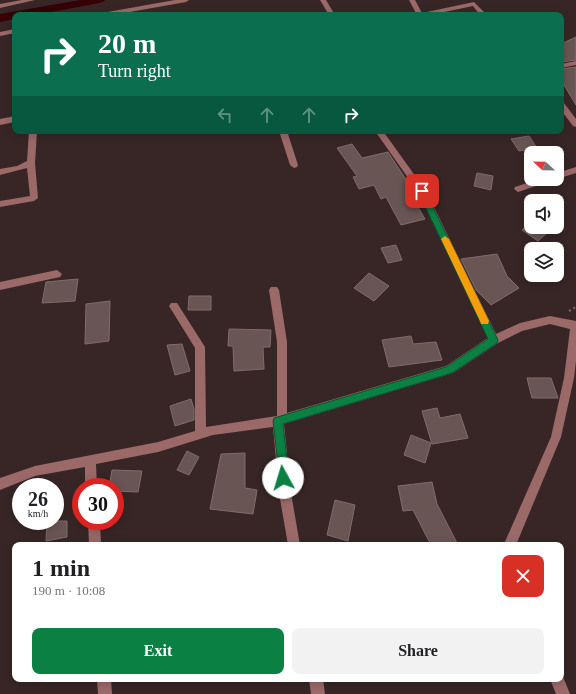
<!DOCTYPE html>
<meta charset="utf-8">
<style>
:root{--surface:#fff;--page:#f2f2f2;--text:#202124;--muted:#757577;--accent:#0b8043}
body{margin:0;font-family:"Times New Roman",serif;background:var(--page);color:var(--text);height:100vh;display:flex;flex-direction:column;font-size:15px;white-space:nowrap}
*{box-sizing:border-box;margin:0}
p{font-size:13px;color:var(--muted)}
.icon{flex:none;width:22px;height:22px;fill:none;stroke:currentColor;stroke-width:2;stroke-linecap:round;stroke-linejoin:round}
.map{position:relative;flex:1;overflow:hidden}
.details{position:absolute;left:12px;top:542px;width:552px;height:140px;display:flex;flex-direction:column;background:var(--surface);border-radius:8px;box-shadow:0 2px 10px #0003}
.details>*{flex:none}
.hud{position:absolute;left:12px;top:12px;width:552px;height:122px;border-radius:8px;box-shadow:0 2px 10px #0003;background:#0b6e4f;color:#fff;overflow:hidden}
.needle{width:26px;rotate:292deg}
.tools{position:absolute;left:524px;top:146px;display:grid;gap:8px}
.tools a{display:grid;place-items:center;width:40px;height:40px;border-radius:8px;background:var(--surface);box-shadow:0 2px 10px #0003;font-size:20px}
.speed{position:absolute;left:12px;top:478px;display:flex;gap:8px;font-size:20px;font-weight:700;text-align:center}
.speed>*{display:grid;place-content:center;width:52px;height:52px;border-radius:50%;background:var(--surface);box-shadow:0 2px 10px #0003;line-height:1}
.speed small{font-size:10px;font-weight:400}
.speed .limit{border:6px solid #d22;background:#fff;color:#111}
.pin{position:absolute;display:grid;place-items:center;width:34px;height:34px;color:#fff;margin:-17px;border-radius:8px;box-shadow:0 2px 6px #0006}
.me{position:absolute;width:44px;margin:-22px;rotate:354deg;stroke-linejoin:round;filter:drop-shadow(0 0 3px #0008)}
.turn{display:flex;align-items:center;gap:14px;height:84px;padding:0 20px;font-size:18px}
.turn .icon{width:52px;height:52px;stroke-width:2.5}
.turn b{display:block;font-size:28px;line-height:34px}
.lanes{display:flex;align-items:center;height:38px;padding:0 20px;background:#0003;justify-content:center;gap:20px;direction:ltr}
.lanes .off{opacity:.35}
.round{display:grid;place-items:center;flex:none;width:42px;height:42px;border-radius:8px;background:var(--page)}
.summary{display:flex;align-items:center;justify-content:space-between;height:68px;padding:0 20px}
h1{font-size:24px;font-weight:800;line-height:30px}
.action{display:flex;gap:8px;margin-top:auto;padding:8px 20px}
.action a{flex:1;height:46px;border-radius:8px;background:var(--accent);color:#fff;font-size:16px;font-weight:800;line-height:46px;text-align:center}
.action a+a{background:var(--page);color:var(--text)}
.map>svg:first-child{display:block}
.lines{fill:none;stroke-linecap:round;stroke-linejoin:round}
.canal{fill:#360007;fill-rule:evenodd}
.building{fill:#695554;stroke:#816c6b}
.path{stroke:#736362;stroke-width:2.5;stroke-dasharray:2 3;stroke-linecap:butt}
.minor{fill:#9c6969;fill-rule:evenodd}
.route{fill:#0b8043;stroke:#07532c}
.slow{fill:#f59e0b}
</style>
<div class="map">
<svg width="576" height="694" viewBox="0 0 576 694">
<rect width="100%" height="100%" fill="#382626"/>
<g class="lines">
<path class="canal" d="M80 0H105L103 2 99 3 36 15H15V19L0 22V14Z"/>
</g>
<path class="building" d="M576 37V60L561 62V44Z
M576 67V105L564 85 561 86V69Z
M529 136 537 148 519 151 511 139Z
M352 144 362 158 388 152 407 181H408L417 193 420 200 415 202 425 219 401 225 386 197 381 199 374 185 359 189 353 177 357 176 337 148Z
M477 173 493 176 491 190 474 186Z
M531 222V227H557V225L560 228 547 233 538 241 522 230Z
M396 245 402 260 388 263 381 248Z
M497 254 507 276 519 288 491 305 476 290 461 259Z
M369 273 389 286 374 301 354 288Z
M78 279 75 301 42 303 46 282Z
M189 296H211V310H188Z
M110 301 109 341 85 344 86 304Z
M229 329 271 330 270 347H263L264 369 234 371 233 346H228Z
M411 336 413 344 436 342 442 360 389 367 382 340Z
M182 344 190 371 175 375 167 345Z
M527 378H551L558 398H532Z
M191 399 194 409V420L175 426 170 406Z
M437 408 440 418 460 414 468 438 432 444 422 411Z
M411 435 431 443 425 463 404 455Z
M187 451 199 457 189 475 177 470Z
M245 453V488L257 490 253 514 210 509 221 454Z
M112 470 142 471 138 492 115 491V487H109Z
M432 482 437 504 458 545H431L413 510 403 511 398 486Z
M335 500 355 505 348 541 327 535Z
M47 521H67V537L46 541Z"/>
<g class="lines">
<path class="path" d="M569 311 576 307"/>
<path class="minor" d="M22 0H35L0 8V4Z
M175 0H189L186 2 113 15H99L102 13Z
M320 0H326L335 15H329Z
M409 0H415L422 13 474 2 487 15H480L473 6 430 15H417Z
M15 29V33L0 36V32Z
M576 61V65L561 68V64Z
M561 103H564L576 119V127L573 126 561 110Z
M15 116V122L0 125V119Z
M29 131H37L35 163 38 198 34 201 0 207V201L30 196 27 168 0 175V169L17 166 27 161Z
M279 131H287L298 165 297 167 294 168 290 165Z
M375 131H383L426 191 496 334 520 323 550 316 576 321V361L574 378 561 437 516 545 504 544 551 437 564 378 570 329 550 324 522 331 498 343 453 373 284 424 291 493 300 545H288L279 493 273 427 213 435 158 452 96 464 97 487H85V467L35 476 0 490V478L35 466 158 442 195 431V348L169 306 171 303H177L205 347 206 427 277 416V342L269 290 271 287H277L279 290 287 342V413L446 366 488 338 418 192Z
M576 167V173L557 179V173Z
M539 179H552L551 181 518 192 514 189 515 187Z
M57 270 62 274 60 277 0 290V282Z
M88 521H100L101 545H89Z
M561 674H562L570 694H556L550 679H561Z
M97 679H111L112 694H98Z
M309 679H323L325 694H311Z"/>
</g>
<path class="route" d="M422 188 425 191 498 340 497 343 452 373 283 424 289 478 287 482 283 483 280 482 273 421 274 418 446 367 488 339 418 191Z"/>
<path class="slow" d="M445 236 449 239 489 321 488 324H481L480 321 441 239Z"/>
</svg>
<div class="tools">
<a><svg class="needle" viewBox="-14 -14 28 28"><path d="M0-13l5 13h-10z" fill="#e53935"/><path d="M0 13l5-13h-10z" fill="#757577"/></svg></a>
<a><svg class="icon" aria-label="sound" viewBox="0 0 24 24"><path d="M4 9h4l5-4v14l-5-4H4zM17 9q2 3 0 6"/></svg></a>
<a><svg class="icon" aria-label="layers" viewBox="0 0 24 24"><path d="M12 4l9 5-9 5-9-5zM3 14l9 5 9-5"/></svg></a>
</div>
<div class="speed"><div>26<small>km/h</small></div><div class="limit">30</div></div>
<div class="pin" style="left:422px;top:191px;background:#d93025"><svg class="icon" aria-label="arrive" viewBox="0 0 24 24"><path d="M6 21V4h12l-3 4 3 4H6"/></svg></div>
<svg class="me" style="left:283px;top:478px" viewBox="-20 -20 40 40"><circle r="19" fill="#fff"/><path d="M0-13L10 11 0 6-10 11z" fill="#0b8043"/></svg>
<div class="hud">
<div class="turn"><svg class="icon" aria-label="right" viewBox="0 0 24 24"><path d="M7 20v-9h11M14 6l5 5-5 5"/></svg><div><b>20 m</b>Turn right</div></div>
<div class="lanes"><svg class="icon off" aria-label="left" viewBox="0 0 24 24"><path d="M17 20v-9H6M10 6l-5 5 5 5"/></svg><svg class="icon off" aria-label="ahead" viewBox="0 0 24 24"><path d="M12 20V5M6 11l6-6 6 6"/></svg><svg class="icon off" aria-label="ahead" viewBox="0 0 24 24"><path d="M12 20V5M6 11l6-6 6 6"/></svg><svg class="icon" aria-label="right" viewBox="0 0 24 24"><path d="M7 20v-9h11M14 6l5 5-5 5"/></svg></div>
</div>
<section class="details">
<div class="summary"><div><h1>1 min</h1><p>190 m · 10:08</p></div><a class="round" style="background:#d93025;color:#fff"><svg class="icon" aria-label="close" viewBox="0 0 24 24"><path d="M6 6l12 12M18 6L6 18"/></svg></a></div>
<div class="action"><a>Exit</a><a>Share</a></div>
</section>
</div>
